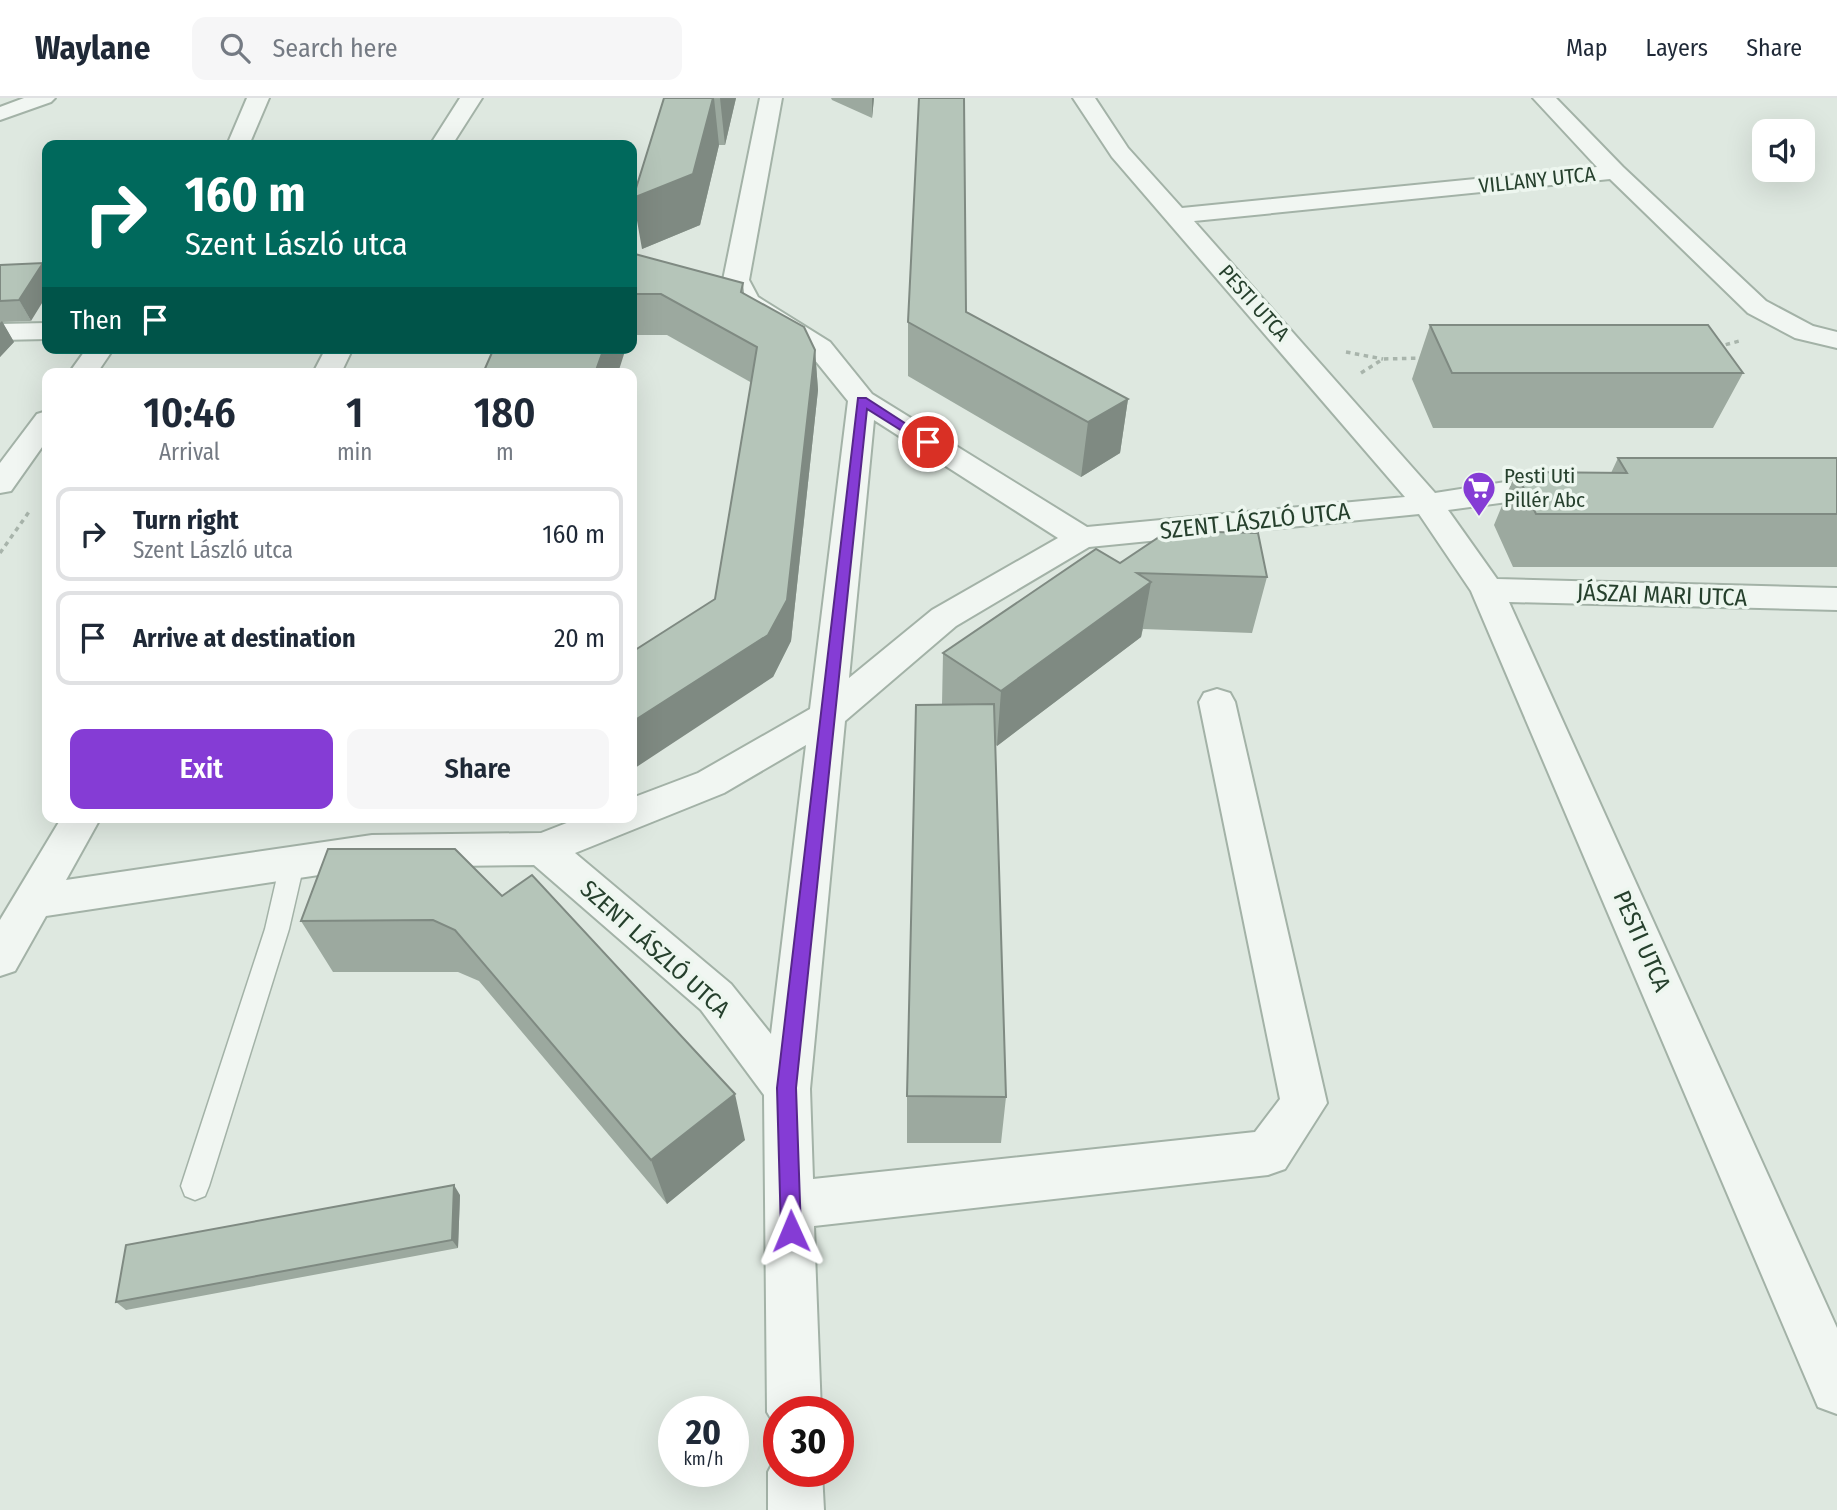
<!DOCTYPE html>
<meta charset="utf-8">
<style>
:root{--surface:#fff;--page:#f6f6f7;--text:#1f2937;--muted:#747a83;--line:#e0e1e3;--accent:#853cd5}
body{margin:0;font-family:"Fira Sans Condensed",sans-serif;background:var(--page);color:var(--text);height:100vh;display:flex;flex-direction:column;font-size:26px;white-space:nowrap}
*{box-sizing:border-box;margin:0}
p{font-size:23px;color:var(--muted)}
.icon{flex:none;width:38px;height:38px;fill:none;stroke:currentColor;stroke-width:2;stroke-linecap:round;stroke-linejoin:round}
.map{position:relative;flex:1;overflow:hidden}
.details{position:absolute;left:42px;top:270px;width:595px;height:455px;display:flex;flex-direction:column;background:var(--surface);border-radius:14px;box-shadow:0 7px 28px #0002}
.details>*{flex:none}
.top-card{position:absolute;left:42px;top:42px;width:595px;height:214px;border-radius:14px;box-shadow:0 7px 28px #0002;background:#00695c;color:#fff;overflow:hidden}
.buttons{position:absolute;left:1752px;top:21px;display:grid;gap:14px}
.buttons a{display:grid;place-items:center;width:63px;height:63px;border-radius:14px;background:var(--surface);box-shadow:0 7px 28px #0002;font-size:35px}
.speed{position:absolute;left:658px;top:1298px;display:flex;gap:14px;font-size:35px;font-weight:700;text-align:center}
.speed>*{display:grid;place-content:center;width:91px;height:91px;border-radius:50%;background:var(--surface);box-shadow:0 7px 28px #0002;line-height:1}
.speed small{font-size:18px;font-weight:400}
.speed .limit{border:10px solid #d22;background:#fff;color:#111}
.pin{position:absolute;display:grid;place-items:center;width:60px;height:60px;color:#fff;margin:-30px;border:4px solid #fff;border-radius:50%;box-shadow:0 2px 7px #0007}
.me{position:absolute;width:77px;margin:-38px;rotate:359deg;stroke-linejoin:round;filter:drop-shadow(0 0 5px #0008)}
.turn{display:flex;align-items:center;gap:24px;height:147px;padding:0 28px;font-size:32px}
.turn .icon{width:91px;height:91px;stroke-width:2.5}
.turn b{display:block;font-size:49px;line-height:60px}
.then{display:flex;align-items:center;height:66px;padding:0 28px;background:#0003;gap:14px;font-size:26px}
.eta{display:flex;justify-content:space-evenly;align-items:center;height:119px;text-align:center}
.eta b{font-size:42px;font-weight:600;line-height:49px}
.action{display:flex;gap:14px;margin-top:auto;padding:14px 28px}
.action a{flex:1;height:80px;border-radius:14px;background:var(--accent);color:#fff;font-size:28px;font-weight:600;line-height:80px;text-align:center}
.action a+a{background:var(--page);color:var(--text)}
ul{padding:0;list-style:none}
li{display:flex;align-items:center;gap:21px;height:94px;margin:0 14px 10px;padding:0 14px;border:4px solid var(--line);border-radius:14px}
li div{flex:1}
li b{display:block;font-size:26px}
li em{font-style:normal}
header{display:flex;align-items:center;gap:42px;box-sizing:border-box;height:98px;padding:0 35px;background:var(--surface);border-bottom:2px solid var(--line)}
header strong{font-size:33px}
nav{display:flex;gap:38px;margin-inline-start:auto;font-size:24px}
.search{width:490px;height:63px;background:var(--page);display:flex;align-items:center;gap:18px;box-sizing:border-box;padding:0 24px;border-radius:14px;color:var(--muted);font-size:26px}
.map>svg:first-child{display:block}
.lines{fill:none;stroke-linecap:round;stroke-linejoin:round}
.service-casing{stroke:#a3b2a7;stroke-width:3}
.minor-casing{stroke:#a3b2a7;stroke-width:4}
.tertiary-casing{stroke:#a3b2a7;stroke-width:4}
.path{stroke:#a8b4ab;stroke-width:3.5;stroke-dasharray:4.5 4.5;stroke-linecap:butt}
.service{fill:#f1f6f2;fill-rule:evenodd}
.minor{fill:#f1f6f2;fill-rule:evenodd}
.tertiary{fill:#f1f6f2;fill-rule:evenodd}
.wall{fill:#9ca99f}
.shaded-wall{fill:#7f8a82}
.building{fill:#b5c5b9;stroke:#7f8a82;stroke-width:2}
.route{fill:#853cd5;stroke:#56278a;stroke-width:2}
.labels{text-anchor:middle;stroke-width:7;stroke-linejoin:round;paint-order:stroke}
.far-street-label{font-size:21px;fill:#26402d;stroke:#edf6ef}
.far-poi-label{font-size:21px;fill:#26402d;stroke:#edf6ef;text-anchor:start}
.street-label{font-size:24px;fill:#26402d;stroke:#edf6ef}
</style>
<header>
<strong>Waylane</strong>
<div class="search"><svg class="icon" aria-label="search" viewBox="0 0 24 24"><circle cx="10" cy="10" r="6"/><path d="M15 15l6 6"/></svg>Search here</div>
<nav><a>Map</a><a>Layers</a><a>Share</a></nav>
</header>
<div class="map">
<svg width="1837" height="1412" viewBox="0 0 1837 1412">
<rect width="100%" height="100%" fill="#dee8e0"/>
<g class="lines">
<defs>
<path id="service" d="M292 757 300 759 304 766 289 831 209 1088 205 1098 195 1102 185 1098 181 1088 265 831 280 766 284 759Z"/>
<path id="minor" d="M24 0H55L51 4 0 22V9Z
M460 0H482L452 47H430Z
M760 0H782L749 182 758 199 830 244 872 296 1087 429 1405 399 1112 59 1073 0H1095L1128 50 1182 110 1597 69 1533 0H1556L1623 69 1766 203 1813 228 1837 234V250L1795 240 1748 215 1610 81 1194 123 1435 395 1538 379 1573 381 1577 388 1573 395 1448 412 1497 481 1837 490V512L1509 504 1837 1230V1316L1818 1309 1471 493 1419 416 1089 449 956 528 845 623 810 991 813 1081 1255 1034 1280 1001 1199 604 1204 595 1217 591 1230 595 1235 604 1327 1005 1285 1071 1268 1077 814 1128 821 1314H779V1334L767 1314 764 997 701 912 534 767 372 769 46 818 15 873 0 878V822L62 719H101L66 782 372 737 541 735 582 719H632V700L698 675 810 611 848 303 810 256 739 210 723 182ZM874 322 1058 440 932 512 849 580ZM806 647 771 936 731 886 575 755 724 695Z
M47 225V241L0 242V226Z
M326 250H353L341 275H313Z
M779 1353V1374H822L824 1412H768V1374Z"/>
<path id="tertiary" d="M247 0H269L249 47H227Z
M87 250H114L97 275H69Z
M47 313V342L11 393 0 395V365L37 316Z"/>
</defs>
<use href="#service" class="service-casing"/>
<use href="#minor" class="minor-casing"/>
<use href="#tertiary" class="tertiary-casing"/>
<path class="path" d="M1717 249 1743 242
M1346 254 1383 261
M1361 275 1383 261 1422 260
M0 455 31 411"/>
<use href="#service" class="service"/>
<use href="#minor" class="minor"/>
<use href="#tertiary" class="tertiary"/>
</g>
<path class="wall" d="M664 0H736L725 47H719L700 127 642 151Z
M831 0H874L872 20 832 2Z
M632 156 743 185 744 195 815 252 818 292 791 543 773 579 715 501 752 285 667 237H632Z
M0 167 31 223 2 224 14 244 0 259Z
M966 214 1128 301 1120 355 1081 379 908 278V224Z
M1430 227 1743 275 1713 330H1433L1412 281Z
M1618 360H1837V469H1513L1494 427 1516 374 1611 375Z
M1120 465 1267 479 1252 535 1143 531 1141 539 997 648 995 646 1006 999 1001 1045H907V998L942 606 943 555Z
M502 798 745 1042 667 1106 479 883 458 874H333L301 823Z
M460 1097 458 1150 126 1212 116 1204Z"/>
<path class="shaded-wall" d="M713 0H714L719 47 700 127 642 151 633 100Z
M720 0H736L725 47Z
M872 0H874L872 20Z
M43 165 47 173V197L31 223 19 202Z
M2 223 14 244 0 259V225Z
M604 250H626L618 275H595Z
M815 252 818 292 791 543 773 579 632 672V624L768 537Z
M1128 301 1120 355 1081 379 1088 324Z
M1151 484 1141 539 997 648 1001 593Z
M735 996 745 1042 667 1106 651 1062Z
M454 1087 460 1097 458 1150 452 1142Z"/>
<path class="building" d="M664 0H713L693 76 633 100Z
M919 0H964L966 214 1128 301 1088 324 908 224Z
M632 156H635L743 185 741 194 804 229 815 252 787 502 768 537 632 624V554L715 501 757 249 661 196H632Z
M43 165 19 202 0 203V167Z
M1430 227H1708L1743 275H1452Z
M494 250H604L595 275H483Z
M1618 360H1837V416H1536L1516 374 1627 375Z
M1168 433 1258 435 1267 479 1137 475 1151 484 1001 593 943 555 1096 451 1120 465Z
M994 606 1006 999 907 998 916 607Z
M328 751H455L502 798 532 777 735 996 651 1062 455 832 433 822 301 823Z
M454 1087 452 1142 116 1204 126 1147Z"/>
<path class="route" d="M858 300H866L934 344 923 346 867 311 796 990 801 1133 798 1140 791 1143 783 1140 781 1133 777 990Z"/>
<defs>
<symbol id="supermarket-pin" viewBox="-11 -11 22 30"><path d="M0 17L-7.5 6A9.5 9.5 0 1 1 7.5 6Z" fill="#853cd5" stroke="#edf6ef"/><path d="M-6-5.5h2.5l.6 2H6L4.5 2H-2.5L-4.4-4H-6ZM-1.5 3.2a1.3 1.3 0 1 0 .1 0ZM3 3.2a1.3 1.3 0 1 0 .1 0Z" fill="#fff"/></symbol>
</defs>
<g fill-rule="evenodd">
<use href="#supermarket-pin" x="1460" y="371" width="38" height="52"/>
</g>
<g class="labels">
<g class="far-street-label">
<text transform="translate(1537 82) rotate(-6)" y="7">VILLANY UTCA</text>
<text transform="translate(1254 205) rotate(48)" y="7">PESTI UTCA</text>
</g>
<g class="far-poi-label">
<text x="1504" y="385">Pesti Uti<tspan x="1504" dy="24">Pillér Abc</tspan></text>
</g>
<g class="street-label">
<text transform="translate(1255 423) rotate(-6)" y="8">SZENT LÁSZLÓ UTCA</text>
<text transform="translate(1662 497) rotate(2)" y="8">JÁSZAI MARI UTCA</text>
<text transform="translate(1642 843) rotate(66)" y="8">PESTI UTCA</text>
<text transform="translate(655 851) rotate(42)" y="8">SZENT LÁSZLÓ UTCA</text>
</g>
</g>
</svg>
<div class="buttons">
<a><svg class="icon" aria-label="sound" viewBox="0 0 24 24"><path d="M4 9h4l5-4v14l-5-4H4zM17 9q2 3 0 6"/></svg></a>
</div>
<div class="speed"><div>20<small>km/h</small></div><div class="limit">30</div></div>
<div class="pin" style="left:928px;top:344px;background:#d93025"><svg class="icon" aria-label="arrive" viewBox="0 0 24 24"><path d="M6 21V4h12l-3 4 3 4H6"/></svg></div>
<svg class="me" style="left:791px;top:1133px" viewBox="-20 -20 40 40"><path d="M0-17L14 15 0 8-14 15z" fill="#853cd5" stroke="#fff" stroke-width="4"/></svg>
<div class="top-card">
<div class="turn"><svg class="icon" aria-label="right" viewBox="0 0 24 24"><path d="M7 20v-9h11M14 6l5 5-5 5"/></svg><div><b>160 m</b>Szent László utca</div></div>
<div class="then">Then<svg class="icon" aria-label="arrive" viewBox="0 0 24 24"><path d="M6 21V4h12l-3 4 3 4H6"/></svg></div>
</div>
<section class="details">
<div class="eta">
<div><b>10:46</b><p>Arrival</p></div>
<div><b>1</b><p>min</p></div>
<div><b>180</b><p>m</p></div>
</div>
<ul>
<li><svg class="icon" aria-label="right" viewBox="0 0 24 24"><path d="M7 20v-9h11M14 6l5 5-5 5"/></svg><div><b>Turn right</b><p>Szent László utca</p></div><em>160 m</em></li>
<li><svg class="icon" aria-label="arrive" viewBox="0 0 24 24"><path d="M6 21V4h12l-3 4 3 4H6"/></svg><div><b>Arrive at destination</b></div><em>20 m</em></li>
</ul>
<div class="action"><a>Exit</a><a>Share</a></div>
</section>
</div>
